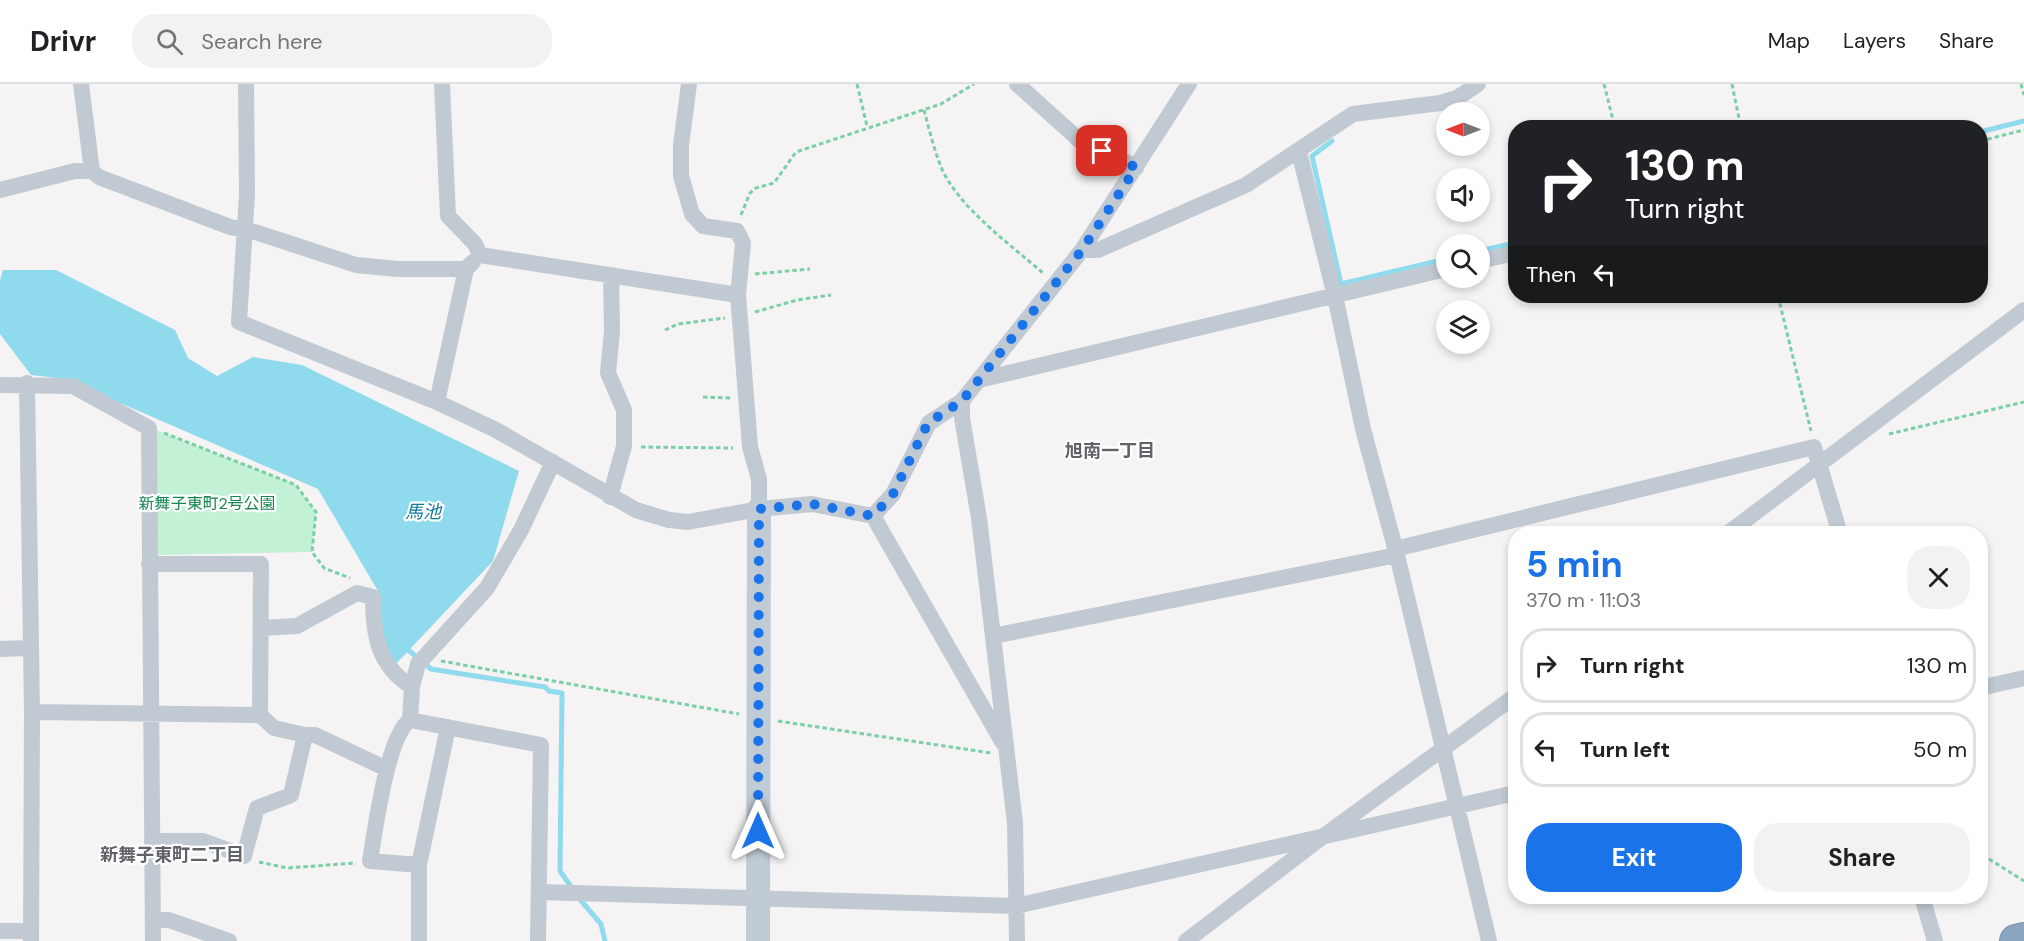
<!DOCTYPE html>
<meta charset="utf-8">
<style>
:root{--surface:#fff;--page:#f2f2f2;--text:#202124;--muted:#757577;--line:#e0e0e0;--accent:#1a73e8}
body{margin:0;font-family:"DM Sans","Noto Sans JP",sans-serif;background:var(--page);color:var(--text);height:100vh;display:flex;flex-direction:column;font-size:22px;white-space:nowrap}
*{box-sizing:border-box;margin:0}
p{font-size:20px;color:var(--muted)}
.icon{flex:none;width:33px;height:33px;fill:none;stroke:currentColor;stroke-width:2;stroke-linecap:round;stroke-linejoin:round}
.map{position:relative;flex:1;overflow:hidden}
.sheet{position:absolute;left:1508px;top:442px;width:480px;height:378px;display:flex;flex-direction:column;background:var(--surface);border-radius:24px;box-shadow:0 3px 9px #0003}
.sheet>*{flex:none}
.banner{position:absolute;left:1508px;top:36px;width:480px;height:183px;border-radius:24px;box-shadow:0 3px 9px #0003;background:#202124;color:#fff;overflow:hidden}
.needle{width:39px;rotate:270deg}
.controls{position:absolute;left:1436px;top:18px;display:grid;gap:12px}
.controls a{display:grid;place-items:center;width:54px;height:54px;border-radius:50%;background:var(--surface);box-shadow:0 3px 9px #0003;font-size:30px}
.pin{position:absolute;display:grid;place-items:center;width:51px;height:51px;color:#fff;margin:-26px;border-radius:12px;box-shadow:0 3px 9px #0006}
.me{position:absolute;width:66px;margin:-33px;rotate:0deg;stroke-linejoin:round;filter:drop-shadow(0 0 4px #0008)}
.turn{display:flex;align-items:center;gap:21px;height:126px;padding:0 18px;font-size:27px}
.turn .icon{width:78px;height:78px;stroke-width:2.5}
.turn b{display:block;font-size:42px;line-height:51px}
.then{display:flex;align-items:center;height:57px;padding:0 18px;background:#0003;gap:12px;font-size:22px}
.round{display:grid;place-items:center;flex:none;width:63px;height:63px;border-radius:24px;background:var(--page)}
.head{display:flex;align-items:center;justify-content:space-between;height:102px;padding:0 18px}
h1{font-size:36px;font-weight:700;line-height:45px;color:var(--accent)}
.cta{display:flex;gap:12px;margin-top:auto;padding:12px 18px}
.cta a{flex:1;height:69px;border-radius:24px;background:var(--accent);color:#fff;font-size:24px;font-weight:700;line-height:69px;text-align:center}
.cta a+a{background:var(--page);color:var(--text)}
ul{padding:0;list-style:none}
li{display:flex;align-items:center;gap:18px;height:75px;margin:0 12px 9px;padding:0 6px;border:3px solid var(--line);border-radius:24px}
li div{flex:1}
li b{display:block;font-size:22px}
li em{font-style:normal}
header{display:flex;align-items:center;gap:36px;box-sizing:border-box;height:84px;padding:0 30px;background:var(--surface);border-bottom:2px solid var(--line)}
header strong{font-size:28px}
nav{display:flex;gap:33px;margin-inline-start:auto;font-size:21px}
.search{width:420px;height:54px;background:var(--page);display:flex;align-items:center;gap:15px;box-sizing:border-box;padding:0 21px;border-radius:24px;color:var(--muted);font-size:22px}
.map>svg:first-child{display:block}
.green{fill:#c3f1d5}
.water{fill:#90daee}
.lines{fill:none;stroke-linecap:round;stroke-linejoin:round}
.stream{stroke:#90daee;stroke-width:5}
.highway-casing{stroke:#7690ad;stroke-width:34}
.path{stroke:#7ad0a6;stroke-width:3;stroke-dasharray:4.5 3;stroke-linecap:butt}
.street{stroke:#c1cad2;stroke-width:16}
.secondary{stroke:#c1cbd6;stroke-width:24}
.highway{stroke:#8ba5c1;stroke-width:32}
.route{stroke:#1a73e8;stroke-width:10;stroke-dasharray:0 18}
.labels{text-anchor:middle;stroke-width:4.5;stroke-linejoin:round;paint-order:stroke}
.park-label{font-size:16px;fill:#17864f;stroke:#fff}
.neighbourhood-label{font-size:18px;font-weight:bold;fill:#5f6368;stroke:#fff}
.water-label{font-size:18px;font-style:italic;fill:#0c7c9b;stroke:#fff}
</style>
<header>
<strong>Drivr</strong>
<div class="search"><svg class="icon" aria-label="search" viewBox="0 0 24 24"><circle cx="10" cy="10" r="6"/><path d="M15 15l6 6"/></svg>Search here</div>
<nav><a>Map</a><a>Layers</a><a>Share</a></nav>
</header>
<div class="map">
<svg width="2024" height="857" viewBox="0 0 2024 857">
<rect width="100%" height="100%" fill="#f5f3f3"/>
<path class="green" d="M156 346 296 401 316 428 312 468 156 471Z"/>
<path class="water" d="M3 186H56L175 246 188 274 217 292 253 273 302 281 519 387 493 477 395 581 382 559 378 537V507L318 405 65 295 31 291 0 250V196Z"/>
<g class="lines">
<path class="stream" d="M1980 48 2024 37
M1332 57 1312 72 1341 200 1446 175
M1479 167 1515 159
M409 561 407 565 431 585 545 603 549 607 562 609 560 787 572 804
M577 812 601 840 605 857"/>
<defs>
<path id="highway" d="M2016 857 2024 855"/>
</defs>
<use href="#highway" class="highway-casing"/>
<path class="path" d="M857 0 867 42
M1604 0 1615 44
M1732 0 1741 44
M2021 0 2024 11
M924 26C929 45 934 65 941 83 958 123 1011 161 1043 189
M1980 57 2024 46
M741 131 750 109 756 104 774 99 796 68 941 20 974 0
M755 190 810 185
M1778 212 1811 347
M755 228 797 216 831 211
M665 246 678 240 725 234
M703 313 731 314
M164 349 296 401 316 428 312 468 324 484 350 494
M1889 350 2024 318
M641 363 733 364
M441 577 739 630
M778 637 991 669
M1989 775 2024 797
M259 778 287 784 356 779"/>
<path class="street" d="M81 0 92 87
M246 0 247 110 239 238 437 318 496 346 636 426 669 436 688 438 759 425 812 420 873 432
M442 0 448 132 475 160 480 171
M689 0 681 61V92L692 130 703 142 737 147 743 159 738 211 750 363 759 395V425
M1017 0 1087 63 1116 72 1136 84
M1299 68 1335 212 1363 345 1397 471 1489 857
M0 106 75 87H92L99 93 230 143 255 148 356 181 397 185H466
M1082 166H1098L1246 101 1353 30 1440 19 1457 14 1478 0
M480 171 738 211
M1479 177 1515 169
M979 296 1446 185
M27 299 32 628 31 857
M0 301 73 302 149 344 153 857
M962 317V334L979 434 1015 739 1017 857
M437 318 466 185 473 178
M610 413 624 362V326L608 289 612 247 611 192
M873 432 893 410 929 339 962 317 1082 166 1189 0
M873 432 1003 659
M1727 450 2024 226
M1395 465 1814 363 1840 450
M261 544 297 542 357 509 373 513C373 551 378 582 412 603
M993 552 1397 471
M0 565 30 564
M1980 604 2024 594
M32 628 260 631 261 480H149
M410 636C387 652 375 747 370 777L419 781
M305 651H315L387 685
M152 757H203L244 772 257 724 291 711 305 651 274 644 260 631
M539 808 1016 822 1515 709
M1922 813 1935 857
M153 836H169L229 857
M0 847H31
M419 857V781L448 643
M538 857 541 661 410 636 412 603 418 580 487 504 521 446 553 378
M1186 857 1321 754 1515 612"/>
<path class="secondary" d="M758 857 759 425"/>
<use href="#highway" class="highway"/>
</g>
<g class="lines">
<path class="route" d="M758 747 759 425 812 420 873 432 893 410 928 339 962 317 1082 166 1136 84 1116 72 1102 67"/>
</g>
<g class="labels">
<g class="park-label">
<text x="207" y="425">新舞子東町2号公園</text>
</g>
<g class="neighbourhood-label">
<text x="1110" y="373">旭南一丁目</text>
<text x="172" y="777">新舞子東町二丁目</text>
</g>
<g class="water-label">
<text x="423" y="434">馬池</text>
</g>
</g>
</svg>
<div class="controls">
<a><svg class="needle" viewBox="-14 -14 28 28"><path d="M0-13l5 13h-10z" fill="#e53935"/><path d="M0 13l5-13h-10z" fill="#757577"/></svg></a>
<a><svg class="icon" aria-label="sound" viewBox="0 0 24 24"><path d="M4 9h4l5-4v14l-5-4H4zM17 9q2 3 0 6"/></svg></a>
<a><svg class="icon" aria-label="search" viewBox="0 0 24 24"><circle cx="10" cy="10" r="6"/><path d="M15 15l6 6"/></svg></a>
<a><svg class="icon" aria-label="layers" viewBox="0 0 24 24"><path d="M12 4l9 5-9 5-9-5zM3 14l9 5 9-5"/></svg></a>
</div>
<div class="pin" style="left:1102px;top:67px;background:#d93025"><svg class="icon" aria-label="arrive" viewBox="0 0 24 24"><path d="M6 21V4h12l-3 4 3 4H6"/></svg></div>
<svg class="me" style="left:758px;top:747px" viewBox="-20 -20 40 40"><path d="M0-17L14 15 0 8-14 15z" fill="#1a73e8" stroke="#fff" stroke-width="4"/></svg>
<div class="banner">
<div class="turn"><svg class="icon" aria-label="right" viewBox="0 0 24 24"><path d="M7 20v-9h11M14 6l5 5-5 5"/></svg><div><b>130 m</b>Turn right</div></div>
<div class="then">Then<svg class="icon" aria-label="left" viewBox="0 0 24 24"><path d="M17 20v-9H6M10 6l-5 5 5 5"/></svg></div>
</div>
<section class="sheet">
<div class="head"><div><h1>5 min</h1><p>370 m · 11:03</p></div><a class="round"><svg class="icon" aria-label="close" viewBox="0 0 24 24"><path d="M6 6l12 12M18 6L6 18"/></svg></a></div>
<ul>
<li><svg class="icon" aria-label="right" viewBox="0 0 24 24"><path d="M7 20v-9h11M14 6l5 5-5 5"/></svg><div><b>Turn right</b></div><em>130 m</em></li>
<li><svg class="icon" aria-label="left" viewBox="0 0 24 24"><path d="M17 20v-9H6M10 6l-5 5 5 5"/></svg><div><b>Turn left</b></div><em>50 m</em></li>
</ul>
<div class="cta"><a>Exit</a><a>Share</a></div>
</section>
</div>
